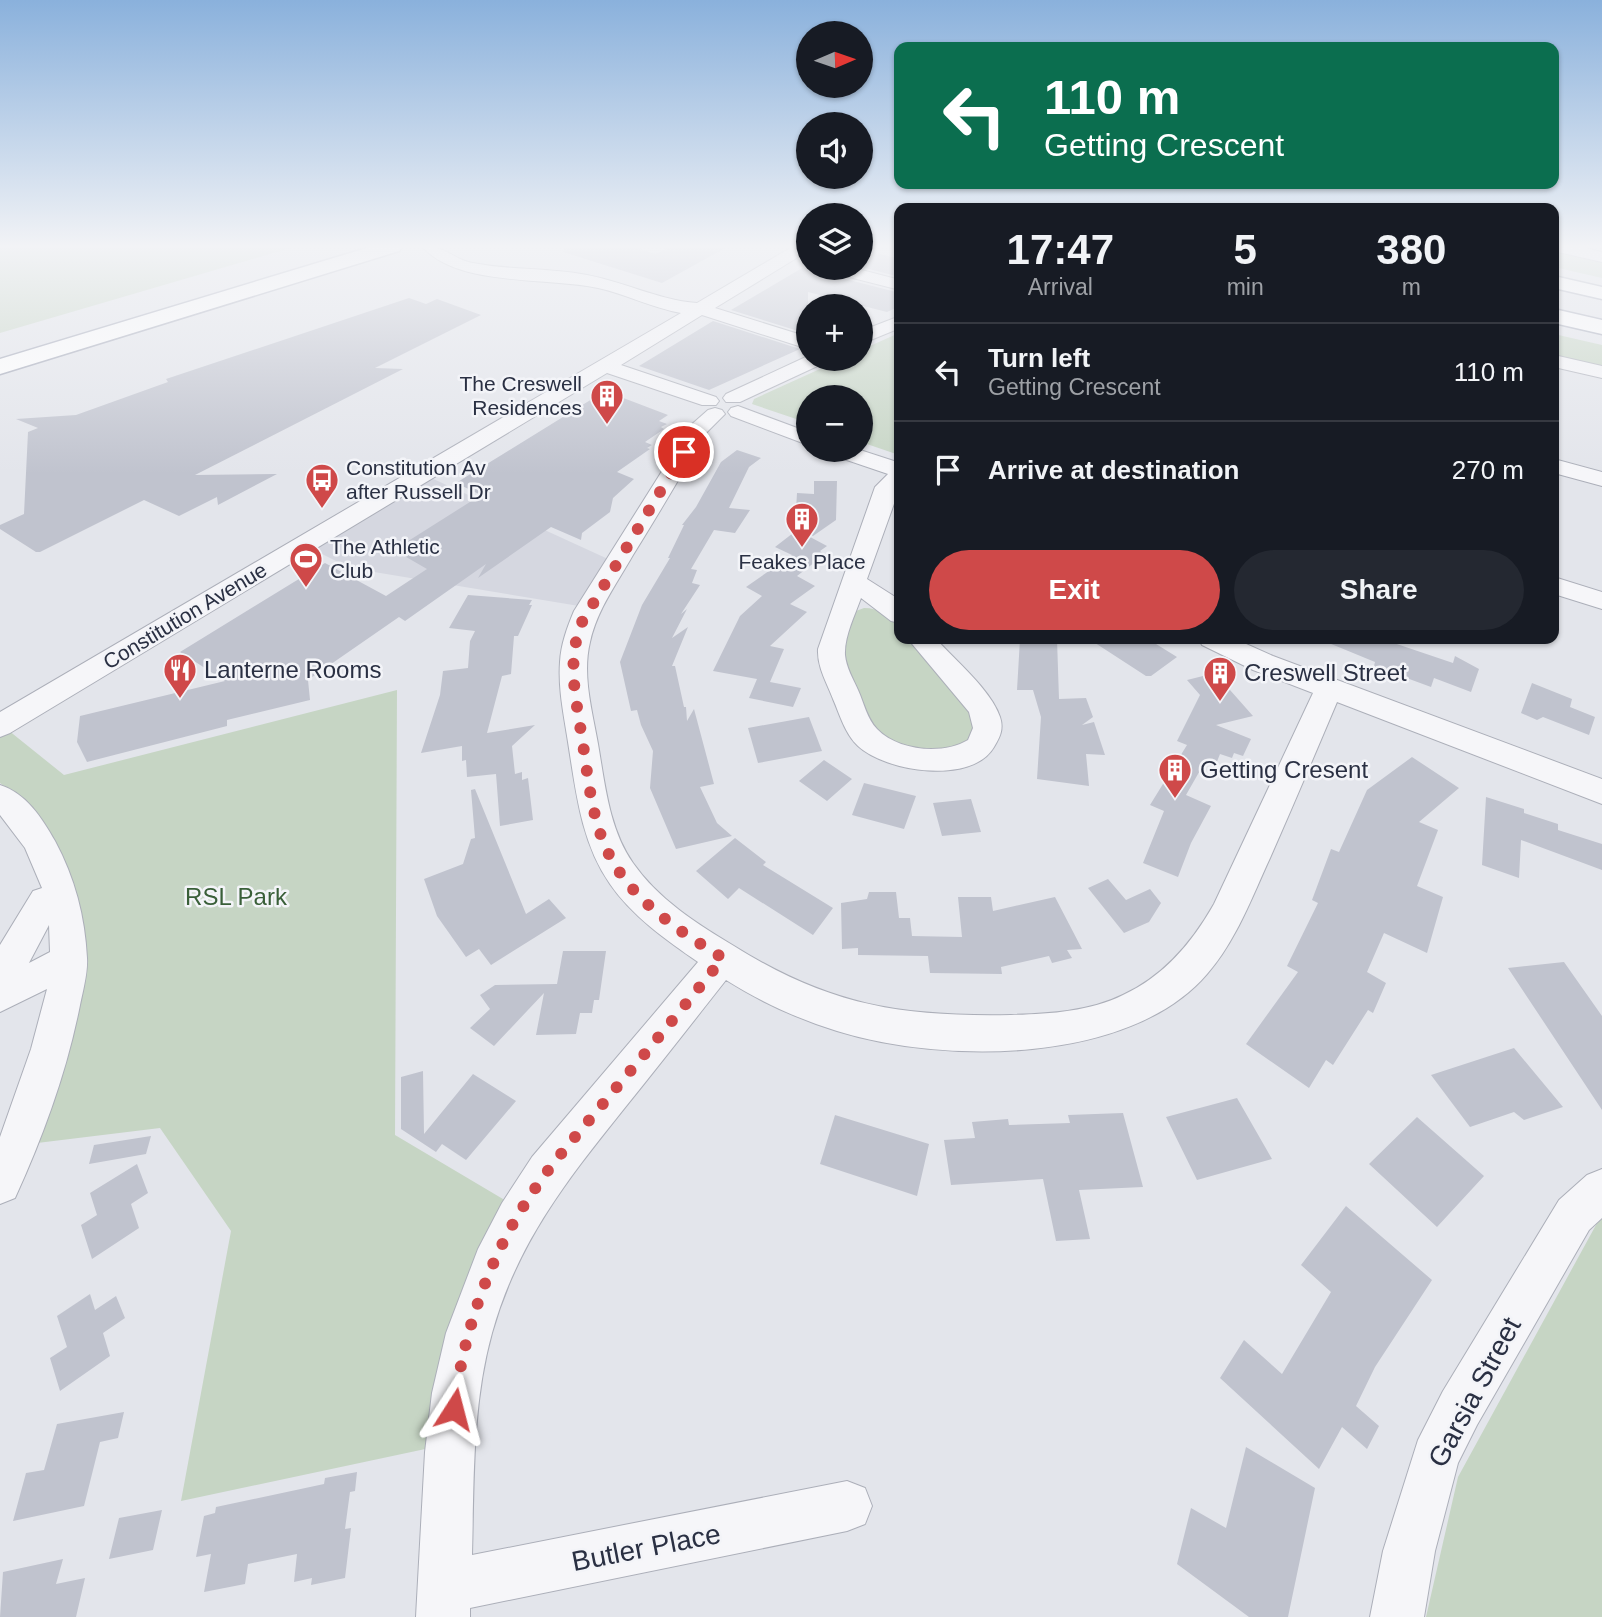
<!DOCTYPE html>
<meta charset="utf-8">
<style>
:root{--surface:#171b24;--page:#242831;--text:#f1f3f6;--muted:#9ea1a6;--line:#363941;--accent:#cf4949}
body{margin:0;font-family:Helvetica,sans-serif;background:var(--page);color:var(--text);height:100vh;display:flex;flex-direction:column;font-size:26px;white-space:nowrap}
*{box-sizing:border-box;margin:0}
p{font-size:23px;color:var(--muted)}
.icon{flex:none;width:38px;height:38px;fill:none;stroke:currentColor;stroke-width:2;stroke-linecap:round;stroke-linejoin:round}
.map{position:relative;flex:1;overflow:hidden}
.side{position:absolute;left:894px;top:203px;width:665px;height:441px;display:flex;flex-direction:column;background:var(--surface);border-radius:14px;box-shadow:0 2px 5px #0004}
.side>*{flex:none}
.banner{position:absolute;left:894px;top:42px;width:665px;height:147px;border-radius:14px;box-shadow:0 2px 5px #0004;background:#0b6e4f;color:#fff;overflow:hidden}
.needle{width:46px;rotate:88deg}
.fabs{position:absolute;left:796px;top:21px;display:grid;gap:14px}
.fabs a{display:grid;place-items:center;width:77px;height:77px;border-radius:50%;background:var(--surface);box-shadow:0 2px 5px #0004;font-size:35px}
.pin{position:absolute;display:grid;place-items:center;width:60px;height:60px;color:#fff;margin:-30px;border:4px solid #fff;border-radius:50%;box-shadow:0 2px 7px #0007}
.me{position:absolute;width:77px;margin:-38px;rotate:9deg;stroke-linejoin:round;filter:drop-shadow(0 0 5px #0008)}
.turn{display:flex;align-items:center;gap:24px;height:147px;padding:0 35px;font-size:32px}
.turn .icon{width:91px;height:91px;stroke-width:2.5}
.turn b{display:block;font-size:49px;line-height:60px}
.eta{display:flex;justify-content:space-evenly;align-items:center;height:119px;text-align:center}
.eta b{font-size:42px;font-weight:700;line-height:49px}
.primary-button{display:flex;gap:14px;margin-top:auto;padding:14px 35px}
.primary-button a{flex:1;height:80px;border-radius:42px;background:var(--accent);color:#fff;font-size:28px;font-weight:700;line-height:80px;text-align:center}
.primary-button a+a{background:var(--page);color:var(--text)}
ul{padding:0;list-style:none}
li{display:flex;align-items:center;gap:21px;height:98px;padding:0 35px;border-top:2px solid var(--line)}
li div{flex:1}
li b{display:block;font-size:26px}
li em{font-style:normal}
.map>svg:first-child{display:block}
.built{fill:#d5d7e0}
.green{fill:#c6d5c4}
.building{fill:#c0c3ce}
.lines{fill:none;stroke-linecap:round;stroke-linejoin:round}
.minor-casing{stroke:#acafb9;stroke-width:2}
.major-casing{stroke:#a2a7b7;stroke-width:3}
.minor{fill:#f6f6f9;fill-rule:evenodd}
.major{fill:#fff;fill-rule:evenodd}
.route{stroke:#cf4949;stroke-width:12;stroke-dasharray:0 21.6}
.labels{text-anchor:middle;stroke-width:5;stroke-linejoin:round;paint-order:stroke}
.far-poi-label{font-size:21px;fill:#2a3043;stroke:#f3f4f8;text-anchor:start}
.far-street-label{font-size:21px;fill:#2a3043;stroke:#f3f4f8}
.poi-label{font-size:24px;fill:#2a3043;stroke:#f3f4f8;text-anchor:start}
.park-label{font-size:24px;fill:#395f38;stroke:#f3f4f8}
.near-street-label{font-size:28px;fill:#2a3043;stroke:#f3f4f8}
</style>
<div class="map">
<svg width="1602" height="1617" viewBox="0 0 1602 1617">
<rect width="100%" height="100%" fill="#e3e5eb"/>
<path class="built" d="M429 477 608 559 579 606 350 568 310 548Z"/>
<path class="green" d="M4 247H294L0 333V248Z
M1554 251 1602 261V278L1554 267Z
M899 333V455L861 442V397H808V423L752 404 754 399 842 359H861V350Z
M1554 334 1602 345V369L1554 357Z
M864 608C880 608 889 616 899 627L900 639H910L974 713 977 718 970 742 938 752 897 745 875 734 839 655 856 611Z
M397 690 395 1135 508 1202 430 1448 181 1501 231 1231 160 1128 29 1144 75 992 18 797 0 783V736L8 730 64 775Z
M1602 1214V1617H1426L1458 1477Z"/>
<path class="building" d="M564 247H633L656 254 669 247H727L662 283 563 252Z
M861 249 900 259V277L861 267Z
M802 268 900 293V306L887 312 808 292V334L731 310Z
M409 298 426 304 437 299 481 315 375 368 403 369 195 475 277 474 218 505 217 497 179 516 144 500 40 552H36L0 529V525L24 514 28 432 38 428 16 419 76 415 168 382 166 379Z
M713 321 800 349 709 390 639 366Z
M605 391 668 415 659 421 667 424 661 427 664 429 645 442 652 445 647 448 650 449 617 472 634 479 613 498 610 512 582 533 581 540 551 527 478 578 486 564 405 621 399 617 308 680 310 700 227 720V726L87 762 77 742 80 716 225 681 180 652 325 563 386 596 427 569 394 550 481 495 456 483Z
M737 450 761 458 749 467 729 508 750 510 735 533 714 530 691 569 697 570 692 583 700 585 681 614 687 609 672 638 688 627 672 666H675L684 707H686L687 721 694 709 714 784 700 787 717 823 732 836 676 849 650 788 653 751 641 725 637 710 631 711 620 662 642 605 670 558H668L684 525H682L696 507 721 462Z
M814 481H837L836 520 813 536 795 527 797 493 814 494Z
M797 530 827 546 820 551 824 555 797 576 815 586 790 604 807 612 770 646 784 649 770 682 801 688 793 707 749 698 757 679 713 671 740 616 762 596 746 587 792 555 775 547Z
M468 595 532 600 529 605H532L518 636H514L511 674 502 676 487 733 535 725 512 746 515 774 522 772V780L528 778 533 820 500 826 496 774 467 777 466 760 462 761V746L421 753 440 695 443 671 468 668 470 641 475 631 449 628Z
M1020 639H1057L1059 699 1086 698 1093 717 1082 725 1094 722 1105 755 1086 754 1089 786 1037 779 1041 717 1033 690H1017Z
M1089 639H1148L1177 657 1151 676H1146Z
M1319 639H1382L1453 663 1455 656 1479 669 1471 692 1434 678 1431 687 1374 666 1375 662Z
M1215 673 1253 716 1216 725 1251 739 1243 756 1234 753 1232 758 1220 754 1216 764 1206 760 1186 795 1211 806 1191 843 1178 877 1143 863 1164 811 1150 805 1187 745 1177 741 1200 695 1187 680Z
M1532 683 1572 699 1570 707 1595 717 1589 735 1543 717 1537 720 1521 713Z
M809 717 822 751 758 763 748 728Z
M1412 757 1459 788 1419 822 1438 830 1417 886 1443 897 1427 953 1384 933 1367 972 1386 983 1373 1013 1368 1010 1333 1065 1326 1060 1309 1088 1246 1044 1298 972 1287 966 1318 903 1312 900 1331 849 1339 852 1367 790Z
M824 760 852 779 827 801 799 781Z
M864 783 916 796 904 829 852 815Z
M475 789 526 914 549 899 566 918 491 965 479 949 466 957 437 916 424 879 463 864 471 839 475 838 471 790Z
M1486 797 1524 809V813L1558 824V830L1602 844V870L1521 840 1519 878 1482 865Z
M971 799 981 832 942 836 933 803Z
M735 838 766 862 763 865 833 908 813 935 739 888 728 899 696 871Z
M1108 879 1126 900 1150 889 1161 903 1149 922 1124 933 1088 888Z
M869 892H896L899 918H910L912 936 962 937 958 897H991L993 911 1055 897 1082 949 1067 950 1072 958 1052 963 1049 956 1001 967 1002 974 930 973 928 956 858 955V948L842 949 841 903 867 899Z
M563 951H606L599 1000H594L592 1013H580L576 1034 536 1035 544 993 494 1046 470 1028 490 1009 480 995 495 985 557 984Z
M1564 962 1602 1016V1110L1508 968Z
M1514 1048 1563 1107 1524 1120 1514 1112 1470 1127 1431 1075Z
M423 1071 424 1134 473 1074 516 1101 466 1160 442 1144 436 1152 401 1129V1077Z
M1237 1098 1272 1159 1197 1180 1166 1117Z
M1123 1113 1143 1187 1079 1190 1090 1239 1056 1241 1043 1179 951 1185 944 1140 975 1138 972 1122 1008 1119 1009 1125 1070 1123 1068 1115Z
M835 1115 929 1144 917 1196 820 1164Z
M1417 1117 1484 1176 1437 1227 1369 1164Z
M151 1136 146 1154 89 1164 94 1145Z
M137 1164 148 1193 131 1204 139 1228 92 1259 81 1225 97 1215 90 1193Z
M1346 1206 1432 1280 1375 1367 1356 1406 1379 1426 1367 1449 1342 1427 1319 1469 1220 1378 1244 1340 1282 1374 1331 1292 1301 1265Z
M90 1294 95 1310 116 1296 125 1318 103 1333 110 1356 60 1391 50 1358 67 1347 57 1316Z
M124 1412 118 1438 100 1442 84 1506 13 1521 26 1473 44 1470 57 1424Z
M1246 1447 1315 1488 1288 1617H1249L1177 1564 1191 1508 1226 1528Z
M357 1472 355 1491 350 1492 345 1529 351 1528 345 1578 311 1585 312 1578 294 1582 297 1554 248 1564 245 1584 204 1592 211 1554 196 1557 204 1516 215 1513 216 1507 324 1484 325 1478Z
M162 1510 153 1550 109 1559 119 1518Z
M63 1559 56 1584 85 1578 76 1617H0L3 1572Z"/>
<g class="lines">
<defs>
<path id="minor" d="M423 247C450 247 451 259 473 263 509 270 546 268 581 274 621 280 657 300 697 303L792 247H808V251L715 308 808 337V349L702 315 621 365 716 397 719 401 716 405H702L607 373 10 733 0 737V712L681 313C652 308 626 294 598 288 549 277 457 287 423 247Z
M1554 247H1581L1602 252V262L1554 251Z
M845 268H854L900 280V290L845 276 843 272Z
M900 316V328L861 344V331Z
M1554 355 1602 366V378L1554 367Z
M808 356V359H827L824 363 740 402H726L723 398 726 394Z
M738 406 808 432V445L731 416 728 412 731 408Z
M715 408 722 410 725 414 706 433C682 474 658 515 633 555 617 583 597 610 590 642 582 675 592 710 598 744 605 784 609 829 633 863 658 899 697 924 734 946 828 1005 900 1017 1011 1015 1047 1014 1089 1012 1123 995 1164 976 1192 943 1214 904L1313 693 1253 670 1202 645 1199 639H1235L1273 656 1602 779V804L1337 702C1315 754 1293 806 1270 858 1252 897 1236 941 1207 974 1129 1065 943 1064 837 1031 798 1019 761 1002 726 980 692 1023 658 1067 623 1110 567 1180 517 1243 492 1333 472 1405 474 1481 472 1555L847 1481 865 1488 872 1506 865 1524 847 1531 470 1608V1617H416L425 1452 432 1393 446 1333 478 1249 502 1203 532 1157 698 962C666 940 632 916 610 884 581 842 576 792 568 742 564 716 558 689 560 662 561 644 567 628 574 611L691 425 708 410Z
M829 450H860L900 463V487L867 579 900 600V623L891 621 861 598C855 615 844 637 845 655 846 667 853 679 858 690 864 703 867 719 877 729 898 751 943 755 968 740L973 728 969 712 908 639H936C955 660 991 690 1000 717 1004 729 1000 737 994 747 972 785 886 772 858 746 845 734 840 715 833 699 827 683 817 667 818 649L875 487 888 474 832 455Z
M1554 459 1602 472V486L1554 473Z
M1554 577 1602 592V609L1554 594Z
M0 785C26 793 42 818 55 841 75 878 85 917 87 958 88 972 83 991 80 1005 67 1071 43 1137 15 1198L0 1204V1137L31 1049 47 989 0 1012V945L33 891 42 888 25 848 0 815ZM49 925 50 952 29 963 30 961Z
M1602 1169V1218L1589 1230 1477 1425 1458 1463 1435 1551 1424 1617H1370L1383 1551 1418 1440 1443 1391 1559 1200 1587 1175Z"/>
<path id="major" d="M370 247H402L399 251 0 374V359Z
M1554 276 1602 287V299L1554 288Z
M1554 309 1602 320V334L1554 323Z"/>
</defs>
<use href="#minor" class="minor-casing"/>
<use href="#major" class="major-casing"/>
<use href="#minor" class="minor"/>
<use href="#major" class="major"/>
</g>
<linearGradient id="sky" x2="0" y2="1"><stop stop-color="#8ab1dc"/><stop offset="0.52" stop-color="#f2f3f6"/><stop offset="1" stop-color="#f2f3f6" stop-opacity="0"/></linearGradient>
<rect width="1602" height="474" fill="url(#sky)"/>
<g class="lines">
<path class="route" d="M454 1409C463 1332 490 1254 534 1190 557 1156 585 1126 611 1094 649 1049 686 1004 723 958 676 929 624 896 603 841 590 808 587 767 581 732 575 693 567 659 582 622L684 452"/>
</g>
<defs>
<symbol id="building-pin" viewBox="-11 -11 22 30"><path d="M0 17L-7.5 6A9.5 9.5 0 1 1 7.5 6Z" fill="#cf4949" stroke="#f3f4f8"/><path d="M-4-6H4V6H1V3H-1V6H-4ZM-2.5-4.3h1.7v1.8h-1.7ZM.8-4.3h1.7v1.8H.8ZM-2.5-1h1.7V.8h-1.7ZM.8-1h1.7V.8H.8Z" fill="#fff"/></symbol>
<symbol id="bus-pin" viewBox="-11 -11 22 30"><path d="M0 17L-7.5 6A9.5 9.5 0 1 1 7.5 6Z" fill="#cf4949" stroke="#f3f4f8"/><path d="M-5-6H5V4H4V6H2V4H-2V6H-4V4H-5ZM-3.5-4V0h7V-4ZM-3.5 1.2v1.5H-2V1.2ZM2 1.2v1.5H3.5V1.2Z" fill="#fff"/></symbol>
<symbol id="stadium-pin" viewBox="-11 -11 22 30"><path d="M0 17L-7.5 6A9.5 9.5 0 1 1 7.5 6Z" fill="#cf4949" stroke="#f3f4f8"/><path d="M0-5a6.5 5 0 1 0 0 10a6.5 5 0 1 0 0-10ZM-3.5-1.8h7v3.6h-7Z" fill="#fff"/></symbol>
<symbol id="restaurant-pin" viewBox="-11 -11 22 30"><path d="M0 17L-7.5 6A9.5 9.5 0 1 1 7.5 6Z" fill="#cf4949" stroke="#f3f4f8"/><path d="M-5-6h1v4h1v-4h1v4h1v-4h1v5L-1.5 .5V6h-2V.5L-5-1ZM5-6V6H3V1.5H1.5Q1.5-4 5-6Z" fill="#fff"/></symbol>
</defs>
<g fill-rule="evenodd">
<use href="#building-pin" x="588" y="377" width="38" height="52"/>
<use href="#bus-pin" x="303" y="461" width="38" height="52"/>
<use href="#building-pin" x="783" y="500" width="38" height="52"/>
<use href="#stadium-pin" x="287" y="540" width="38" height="52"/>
<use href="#restaurant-pin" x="161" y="651" width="38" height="52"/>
<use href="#building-pin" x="1201" y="654" width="38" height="52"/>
<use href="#building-pin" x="1156" y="751" width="38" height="52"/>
</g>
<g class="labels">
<g class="far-poi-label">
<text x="582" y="391" text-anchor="end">The Creswell<tspan x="582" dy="24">Residences</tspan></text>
<text x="346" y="475">Constitution Av<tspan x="346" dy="24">after Russell Dr</tspan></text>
<text x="330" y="554">The Athletic<tspan x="330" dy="24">Club</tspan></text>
<text x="802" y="569" text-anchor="middle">Feakes Place</text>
</g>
<g class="far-street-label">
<text transform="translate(185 616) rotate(-31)" y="7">Constitution Avenue</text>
</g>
<g class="poi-label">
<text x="204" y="678">Lanterne Rooms</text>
<text x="1244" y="681">Creswell Street</text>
<text x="1200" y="778">Getting Cresent</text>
</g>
<g class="park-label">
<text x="236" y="905">RSL Park</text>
</g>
<g class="near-street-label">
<text transform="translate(1474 1392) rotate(-62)" y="10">Garsia Street</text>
<text transform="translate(646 1547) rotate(-11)" y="10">Butler Place</text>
</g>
</g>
</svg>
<div class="fabs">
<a><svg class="needle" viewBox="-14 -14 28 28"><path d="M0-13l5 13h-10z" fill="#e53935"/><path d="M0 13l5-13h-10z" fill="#9ea1a6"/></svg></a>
<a><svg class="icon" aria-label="sound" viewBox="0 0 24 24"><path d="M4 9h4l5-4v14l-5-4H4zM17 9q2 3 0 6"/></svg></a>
<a><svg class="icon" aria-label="layers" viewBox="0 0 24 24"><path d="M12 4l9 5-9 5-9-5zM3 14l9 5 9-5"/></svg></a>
<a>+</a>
<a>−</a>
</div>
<div class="pin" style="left:684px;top:452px;background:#d93025"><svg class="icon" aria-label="arrive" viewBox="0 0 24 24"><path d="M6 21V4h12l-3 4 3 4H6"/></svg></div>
<svg class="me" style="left:454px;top:1409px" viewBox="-20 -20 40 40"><path d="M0-17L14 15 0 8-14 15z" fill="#cf4949" stroke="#fff" stroke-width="4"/></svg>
<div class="banner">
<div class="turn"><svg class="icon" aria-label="left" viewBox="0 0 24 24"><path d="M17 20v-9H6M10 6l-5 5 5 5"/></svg><div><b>110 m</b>Getting Crescent</div></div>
</div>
<section class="side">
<div class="eta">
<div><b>17:47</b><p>Arrival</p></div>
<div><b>5</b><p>min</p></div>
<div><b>380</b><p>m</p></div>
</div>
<ul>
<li><svg class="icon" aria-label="left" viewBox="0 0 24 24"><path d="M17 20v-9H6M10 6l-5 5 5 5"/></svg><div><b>Turn left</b><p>Getting Crescent</p></div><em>110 m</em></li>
<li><svg class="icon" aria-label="arrive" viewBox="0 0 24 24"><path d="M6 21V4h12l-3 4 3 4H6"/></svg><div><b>Arrive at destination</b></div><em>270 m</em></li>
</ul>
<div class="primary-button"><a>Exit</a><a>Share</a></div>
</section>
</div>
